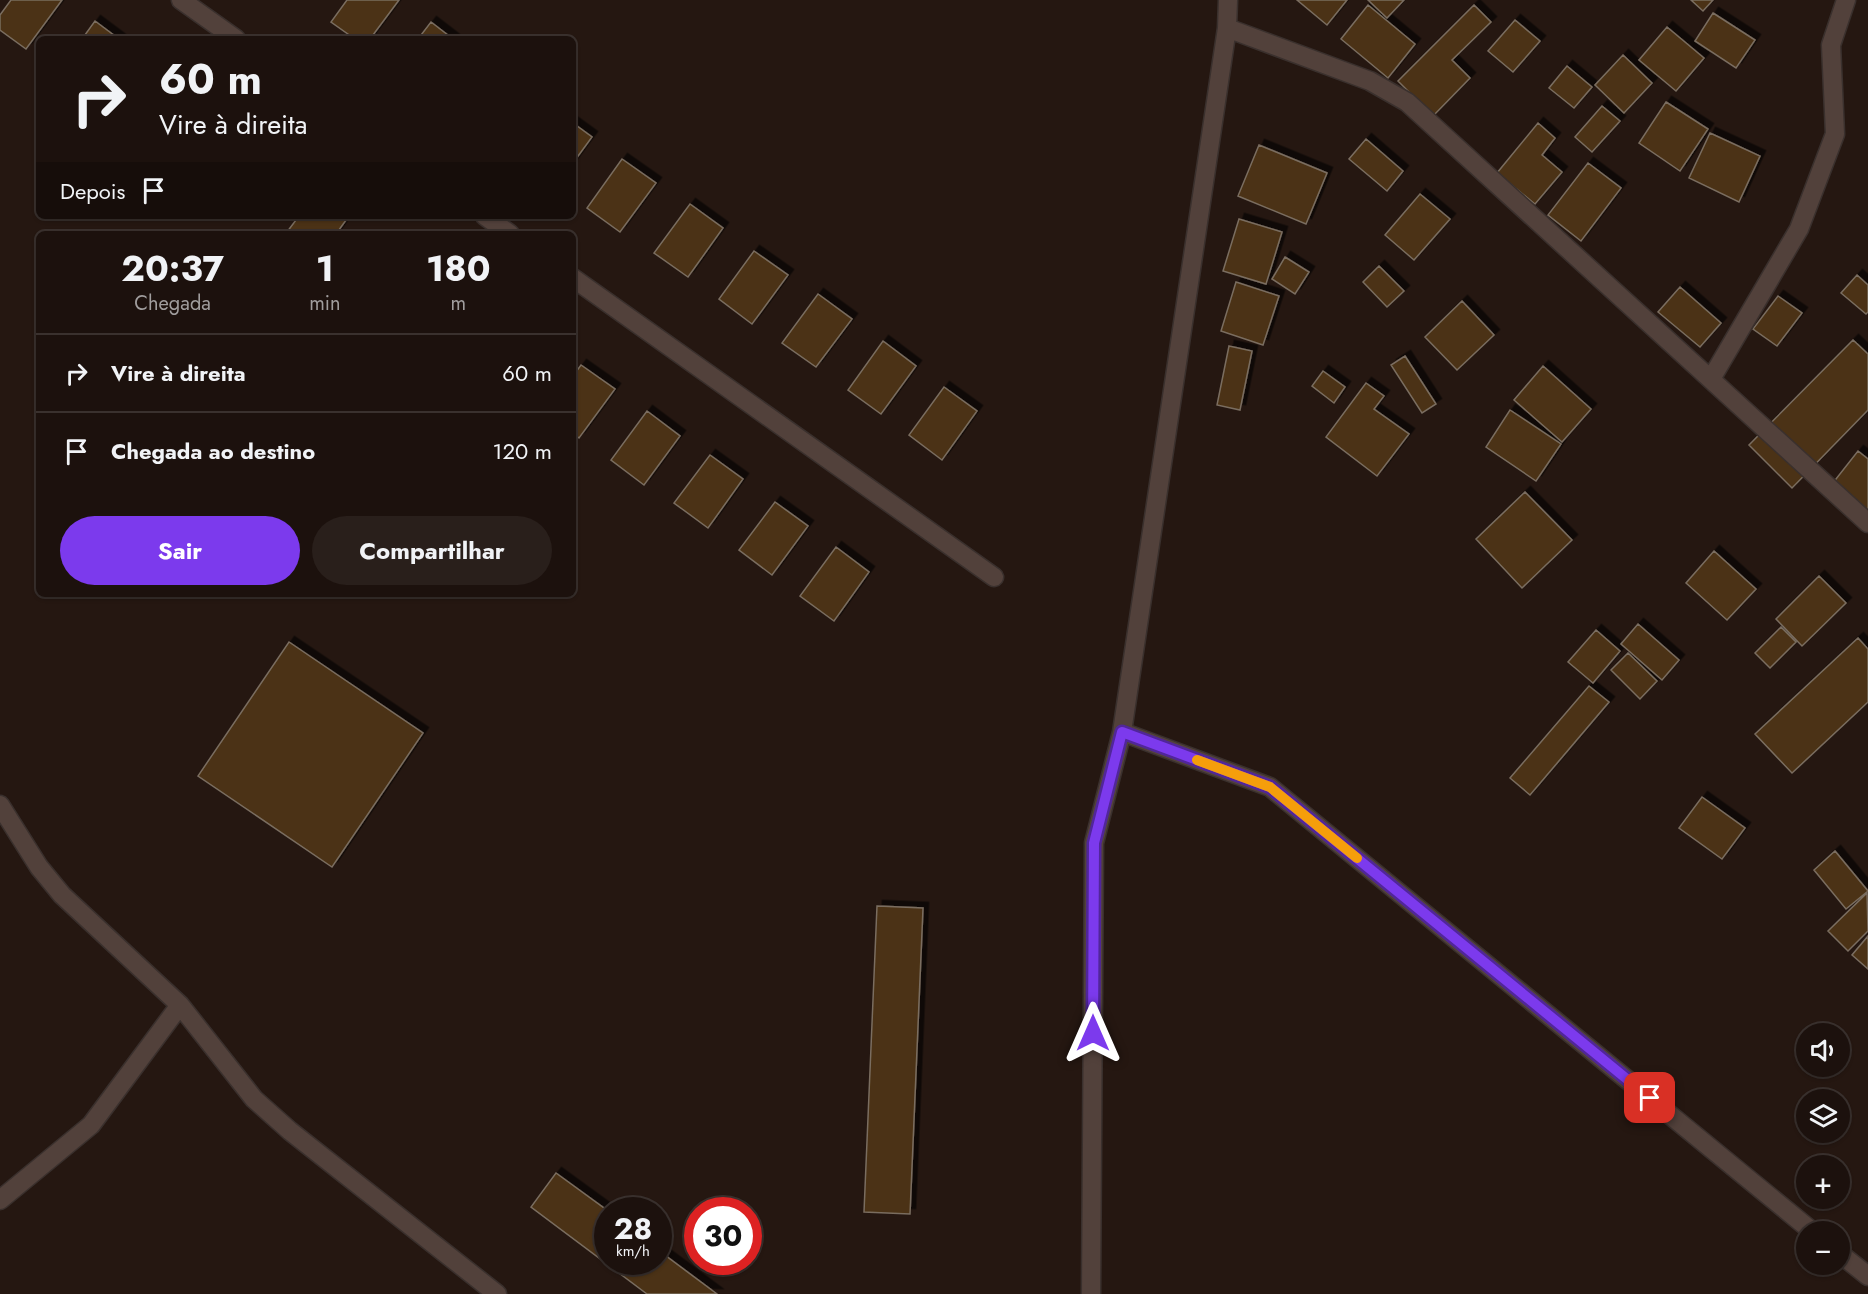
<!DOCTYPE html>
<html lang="pt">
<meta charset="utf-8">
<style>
:root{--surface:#1c110d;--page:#291f1b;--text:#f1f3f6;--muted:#a09d9d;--line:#3a312e;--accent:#7c3aed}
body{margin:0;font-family:Jost,sans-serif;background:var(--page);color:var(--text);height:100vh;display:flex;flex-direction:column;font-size:22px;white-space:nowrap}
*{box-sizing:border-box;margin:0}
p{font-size:20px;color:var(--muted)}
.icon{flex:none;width:33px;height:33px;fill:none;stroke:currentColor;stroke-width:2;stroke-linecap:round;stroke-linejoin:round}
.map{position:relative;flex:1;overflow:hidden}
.details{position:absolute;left:36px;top:231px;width:540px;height:366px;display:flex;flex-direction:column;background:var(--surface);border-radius:9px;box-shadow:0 2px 4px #0004,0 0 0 2px var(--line)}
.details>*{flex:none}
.hud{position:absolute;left:36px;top:36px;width:540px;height:183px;border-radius:9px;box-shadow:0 2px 4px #0004,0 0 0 2px var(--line);background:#1c110d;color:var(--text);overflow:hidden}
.tools{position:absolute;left:1796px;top:1023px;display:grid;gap:12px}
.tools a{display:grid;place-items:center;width:54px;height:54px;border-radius:50%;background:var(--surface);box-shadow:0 2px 4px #0004,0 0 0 2px var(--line);font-size:30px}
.speed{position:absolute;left:594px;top:1197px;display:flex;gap:12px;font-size:30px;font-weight:700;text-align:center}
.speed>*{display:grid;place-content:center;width:78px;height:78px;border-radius:50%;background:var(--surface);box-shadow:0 2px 4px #0004,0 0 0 2px var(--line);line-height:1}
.speed small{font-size:15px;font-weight:400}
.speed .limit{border:9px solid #d22;background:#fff;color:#111}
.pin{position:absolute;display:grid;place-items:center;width:51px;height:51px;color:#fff;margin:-26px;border-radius:12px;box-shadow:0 3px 9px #0006}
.me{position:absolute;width:66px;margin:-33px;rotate:0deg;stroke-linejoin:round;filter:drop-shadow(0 0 4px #0008)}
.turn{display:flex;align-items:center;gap:21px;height:126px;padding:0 24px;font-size:27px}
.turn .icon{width:78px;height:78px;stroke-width:2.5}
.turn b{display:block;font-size:42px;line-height:51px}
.then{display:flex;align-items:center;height:57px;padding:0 24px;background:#0003;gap:12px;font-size:22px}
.eta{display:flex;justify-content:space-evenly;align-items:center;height:102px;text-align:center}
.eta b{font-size:36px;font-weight:700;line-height:42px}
.primary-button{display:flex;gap:12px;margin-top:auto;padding:12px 24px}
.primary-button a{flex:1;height:69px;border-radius:36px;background:var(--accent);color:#fff;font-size:24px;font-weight:700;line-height:69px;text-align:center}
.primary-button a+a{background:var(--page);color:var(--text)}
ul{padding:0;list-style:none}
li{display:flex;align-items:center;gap:18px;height:78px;padding:0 24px;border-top:2px solid var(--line)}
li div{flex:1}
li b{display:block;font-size:22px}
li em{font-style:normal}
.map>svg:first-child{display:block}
.building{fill:#4b3213;stroke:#7a6d60;stroke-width:1.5;filter:url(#shadow)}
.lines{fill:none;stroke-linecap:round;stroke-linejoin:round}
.minor-casing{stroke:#3a302d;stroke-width:21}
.minor{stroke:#52413b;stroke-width:18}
.route-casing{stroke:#51269a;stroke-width:15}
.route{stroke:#7c3aed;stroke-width:10}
.slow{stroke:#f59e0b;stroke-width:10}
</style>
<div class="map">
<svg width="1868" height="1294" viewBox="0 0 1868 1294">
<defs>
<filter id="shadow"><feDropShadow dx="5.5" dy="-5.5" stdDeviation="0" flood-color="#0009"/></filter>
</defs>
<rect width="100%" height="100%" fill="#251711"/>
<path class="building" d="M11 0H62L26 49 0 30V15Z
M347 0H399L370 39H355L331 22Z
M1297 0H1347L1327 25Z
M1368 0H1404L1387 18Z
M1691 0H1713L1703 11Z
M1368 5 1415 44 1388 78 1341 39Z
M1474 5 1491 22 1452 60 1470 78 1433 116 1398 81Z
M1713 13 1755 40 1736 68 1695 41Z
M1515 20 1540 41 1513 72 1488 51Z
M95 21 119 39H82Z
M431 22 453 39H418Z
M1667 27 1704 58 1676 91 1639 60Z
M1623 55 1652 83 1624 113 1595 85Z
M1567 66 1592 87 1574 108 1549 88Z
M1666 102 1708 129 1680 171 1639 143Z
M1602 106 1620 121 1592 152 1575 137Z
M573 123 592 137 573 163Z
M1538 123 1555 138 1542 155 1562 172 1535 204 1497 173Z
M1710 133 1760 156 1739 202 1689 178Z
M1366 139 1403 171 1387 191 1349 159Z
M1259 145 1327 173 1306 224 1238 196Z
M622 159 656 183 620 232 587 208Z
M1588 163 1621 188 1581 241 1548 215Z
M1420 194 1450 219 1414 260 1385 235Z
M690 204 723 228 688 277 654 253Z
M299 216H349L336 234H289L287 232Z
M1239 219 1282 232 1266 284 1223 271Z
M754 251 788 275 752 324 719 299Z
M1285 257 1309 272 1295 294 1272 279Z
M1379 266 1404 291 1387 307 1363 282Z
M1857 275 1868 285V312L1866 314 1841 293Z
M1236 282 1279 296 1263 345 1221 331Z
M1680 287 1721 323 1700 347 1658 312Z
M818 294 852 319 816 367 782 343Z
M1778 296 1802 313 1777 346 1753 329Z
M1462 301 1494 335 1457 370 1425 337Z
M1853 340 1868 354V410L1792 488 1749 445Z
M883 341 916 366 881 414 848 390Z
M1229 346 1252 351 1240 410 1217 405Z
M1405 356 1436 404 1422 413 1391 365Z
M581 365 615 389 579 438 573 433V376Z
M1543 366 1591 409 1562 442 1514 400Z
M1323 371 1345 387 1334 403 1312 386Z
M1366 383 1384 396 1374 409 1409 434 1377 476 1326 437Z
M944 387 977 411 942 460 909 435Z
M1510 410 1561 444 1536 481 1486 447Z
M647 411 680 436 644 485 611 460Z
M1858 451 1868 459V513L1825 493Z
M710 455 743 479 708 528 674 503Z
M1525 492 1572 540 1522 588 1476 539Z
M775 502 808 526 772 575 739 550Z
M836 547 869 572 834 621 800 596Z
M1714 551 1756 589 1727 620 1686 583Z
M1819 576 1846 603 1802 646 1776 619Z
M1638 624 1679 660 1662 680 1621 644Z
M1781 627 1796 642 1770 668 1755 653Z
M1596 630 1620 651 1593 683 1568 662Z
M1858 638 1868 649V702L1792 773 1755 734Z
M289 642 423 733 332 867 198 776Z
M1628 653 1657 681 1640 699 1611 670Z
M1589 686 1609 702 1530 795 1510 778Z
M1702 797 1745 828 1722 859 1679 828Z
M1835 851 1868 891 1846 909 1814 870Z
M1867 893 1868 931 1848 951 1828 931Z
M877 906 923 908 910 1214 864 1212Z
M1868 936V969L1852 955Z
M556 1173 608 1211V1262H658V1250L717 1294H647L531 1207Z"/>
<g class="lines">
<defs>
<path id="minor" d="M181 0 236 39
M1227 28 1370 81 1407 102 1868 523
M485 216 510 234
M573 278 994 577
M1711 379 1799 229 1835 134 1831 45 1846 0
M1122 732 1270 787 1813 1232
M0 805 39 867 62 895 180 1005 254 1099 290 1131 497 1294
M0 1200 91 1125 180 1005
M1839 1253 1868 1276
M1091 1294 1094 843 1122 732 1227 28 1228 0"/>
</defs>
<use href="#minor" class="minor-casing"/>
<use href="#minor" class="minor"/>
</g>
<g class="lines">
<defs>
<path id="route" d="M1093 1033 1094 843 1122 732 1270 787 1650 1098"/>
</defs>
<use href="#route" class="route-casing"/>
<use href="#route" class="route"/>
<path class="slow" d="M1197 760 1270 787 1357 858"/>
</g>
</svg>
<div class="tools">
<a><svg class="icon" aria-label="sound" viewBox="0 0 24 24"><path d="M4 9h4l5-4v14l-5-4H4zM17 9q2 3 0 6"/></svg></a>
<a><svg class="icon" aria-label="layers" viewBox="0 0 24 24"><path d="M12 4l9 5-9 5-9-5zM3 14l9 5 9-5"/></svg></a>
<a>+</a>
<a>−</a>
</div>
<div class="speed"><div>28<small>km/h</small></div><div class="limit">30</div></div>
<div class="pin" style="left:1650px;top:1098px;background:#d93025"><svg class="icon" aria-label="arrive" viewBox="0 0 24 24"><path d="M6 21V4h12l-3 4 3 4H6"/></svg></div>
<svg class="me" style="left:1093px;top:1033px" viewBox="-20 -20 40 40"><path d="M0-17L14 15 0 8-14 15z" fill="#7c3aed" stroke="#fff" stroke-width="4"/></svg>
<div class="hud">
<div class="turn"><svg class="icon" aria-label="right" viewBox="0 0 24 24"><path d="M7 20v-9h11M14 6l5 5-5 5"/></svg><div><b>60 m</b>Vire à direita</div></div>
<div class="then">Depois<svg class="icon" aria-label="arrive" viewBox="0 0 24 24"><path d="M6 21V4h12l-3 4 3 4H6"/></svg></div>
</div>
<section class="details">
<div class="eta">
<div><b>20:37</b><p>Chegada</p></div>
<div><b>1</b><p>min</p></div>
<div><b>180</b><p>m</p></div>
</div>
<ul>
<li><svg class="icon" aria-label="right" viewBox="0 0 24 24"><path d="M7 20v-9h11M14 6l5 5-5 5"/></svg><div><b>Vire à direita</b></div><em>60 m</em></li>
<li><svg class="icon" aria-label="arrive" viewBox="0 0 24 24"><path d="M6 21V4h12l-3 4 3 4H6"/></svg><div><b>Chegada ao destino</b></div><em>120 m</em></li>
</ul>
<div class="primary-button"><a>Sair</a><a>Compartilhar</a></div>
</section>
</div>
